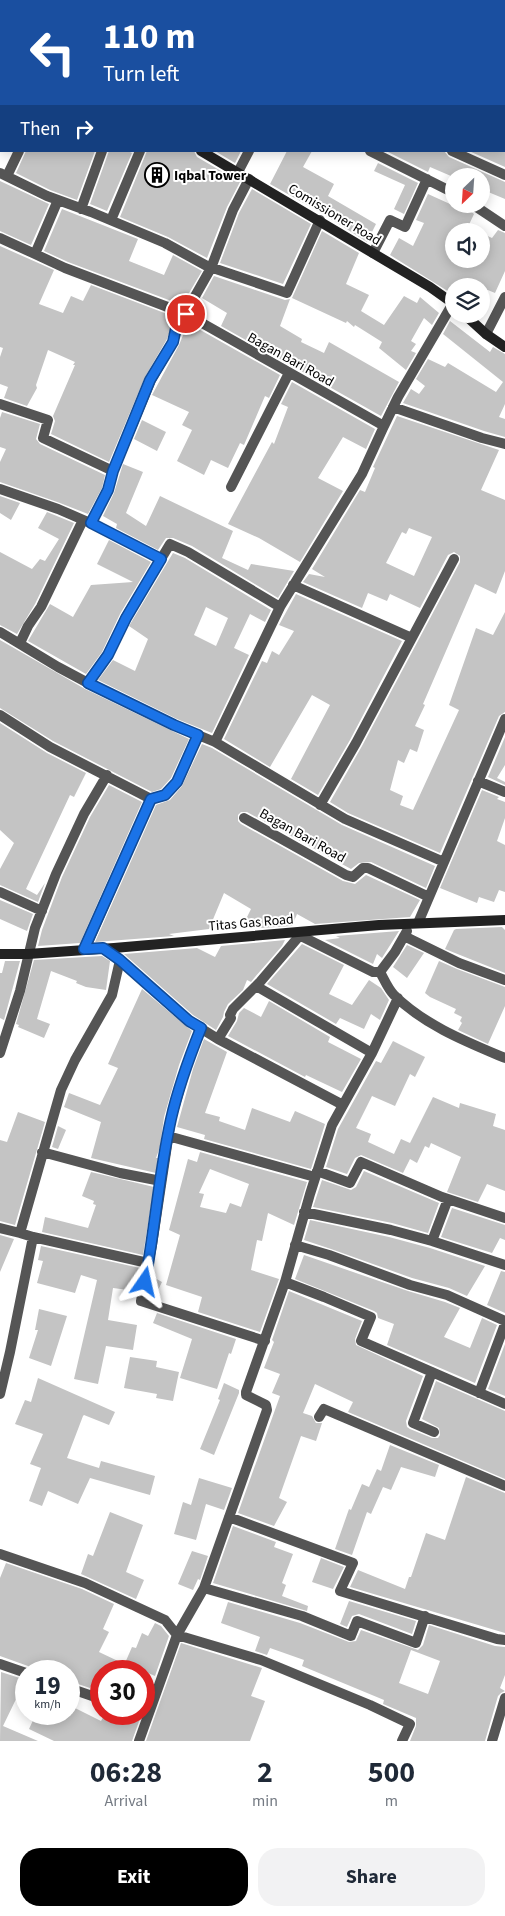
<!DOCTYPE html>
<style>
:root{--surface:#fff;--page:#f2f2f3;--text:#1f2937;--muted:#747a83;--accent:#000}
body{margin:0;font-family:"Source Sans 3",sans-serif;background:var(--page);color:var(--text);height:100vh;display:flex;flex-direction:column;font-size:19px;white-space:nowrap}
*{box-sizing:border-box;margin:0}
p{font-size:16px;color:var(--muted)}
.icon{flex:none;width:28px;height:28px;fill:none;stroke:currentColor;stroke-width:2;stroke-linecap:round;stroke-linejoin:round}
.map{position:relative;height:1741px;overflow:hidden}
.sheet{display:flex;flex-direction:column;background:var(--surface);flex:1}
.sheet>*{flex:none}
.hud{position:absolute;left:0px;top:0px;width:505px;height:152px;box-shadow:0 2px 12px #0003;background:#1a4fa0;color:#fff;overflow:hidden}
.needle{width:32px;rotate:205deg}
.tools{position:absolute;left:445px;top:168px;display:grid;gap:10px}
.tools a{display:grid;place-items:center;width:45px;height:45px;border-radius:50%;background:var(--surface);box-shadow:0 2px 12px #0003;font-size:25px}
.speed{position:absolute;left:15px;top:1660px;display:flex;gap:10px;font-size:25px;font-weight:700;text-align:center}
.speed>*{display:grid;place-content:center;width:65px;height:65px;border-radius:50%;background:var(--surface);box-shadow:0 2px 12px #0003;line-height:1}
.speed small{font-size:12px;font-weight:400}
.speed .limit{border:8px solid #d22;background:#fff;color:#111}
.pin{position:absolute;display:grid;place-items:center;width:42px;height:42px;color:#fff;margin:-21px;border:2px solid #fff;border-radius:50%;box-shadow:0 1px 5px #0007}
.me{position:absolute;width:55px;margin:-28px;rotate:11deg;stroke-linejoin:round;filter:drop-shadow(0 0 4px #0008)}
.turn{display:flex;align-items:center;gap:18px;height:105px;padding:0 20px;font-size:22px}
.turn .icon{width:65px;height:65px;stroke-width:2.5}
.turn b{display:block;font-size:35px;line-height:42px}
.then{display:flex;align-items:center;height:48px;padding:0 20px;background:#0003;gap:10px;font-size:19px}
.eta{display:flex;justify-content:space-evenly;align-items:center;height:85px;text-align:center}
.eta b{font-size:30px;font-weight:700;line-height:35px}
.button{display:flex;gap:10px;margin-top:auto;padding:10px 20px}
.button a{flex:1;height:58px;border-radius:20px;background:var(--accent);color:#fff;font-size:20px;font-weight:700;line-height:58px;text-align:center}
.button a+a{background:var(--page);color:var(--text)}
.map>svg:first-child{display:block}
.building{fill:#c4c4c4;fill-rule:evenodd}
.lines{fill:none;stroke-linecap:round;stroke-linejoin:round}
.street{stroke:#555;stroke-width:10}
.secondary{stroke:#222;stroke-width:10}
.route-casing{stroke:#114b97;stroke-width:12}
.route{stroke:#1a73e8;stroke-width:9}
.labels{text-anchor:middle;stroke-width:4;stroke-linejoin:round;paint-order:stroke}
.poi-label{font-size:14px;font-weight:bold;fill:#000;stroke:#fff;text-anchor:start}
.street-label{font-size:14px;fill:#000;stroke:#fff}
</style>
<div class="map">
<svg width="505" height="1741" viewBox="0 0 505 1741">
<rect width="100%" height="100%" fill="#fff"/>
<path class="building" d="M26 151H95L77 200 50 190 16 173Z
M109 151H128L132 153 107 211 90 204Z
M147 151H194L197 157 240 182 227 207 207 258 168 237 120 217Z
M215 151H241L235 163Z
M287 151H312L303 167 334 184 328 196 376 224 367 242 323 214 270 184Z
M386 151H444L449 157 505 182V199L481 189V176H451L430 167 428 172Z
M469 151H505V167Z
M378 163 418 183 404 214 394 209 405 185 374 171Z
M0 181 49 204 31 245 0 231Z
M252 189 311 224 283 284 220 263 239 213Z
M428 194 450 204H465L468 209 474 214 466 231H454V259H481V233L492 238 498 230 505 233V271L495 293 466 281 463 286H454V295L390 255 399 238 413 246 424 223 416 220Z
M62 209 138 239 129 261 164 275 173 255 202 271 182 305 68 262 44 251Z
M322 231 359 253 346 284 369 295 361 311 384 325 404 296 417 303 420 297 439 313 432 325 424 318 411 341 416 344 411 351 416 353 406 370 379 348 382 342 355 325 354 327 347 321 346 323 292 298Z
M0 246 54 270 39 304 63 313 71 296 83 301 91 285 175 317 167 339 145 377 109 462 51 434 55 421 53 416 75 365H73L75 362 48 350 36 385 37 388 27 406 4 398 8 387 0 384V357L3 348 0 347Z
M214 276 285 300 290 299 280 326 302 339 301 342 324 353 329 342 399 382 381 416 221 326 227 313 202 298Z
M450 321 490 352 493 347 505 354V404L499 417 505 419V437L484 431 403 403 411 389 419 394 425 386 416 379 428 359 445 367 448 363 496 392 503 382 443 334Z
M188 323 280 375 269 398 265 396 244 445 240 443 228 468 211 460 204 475 177 461 192 430 182 425 189 412 152 395 179 345Z
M292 382 375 429 366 449 343 437 318 478 343 491 300 562 259 538 228 524 272 442 274 444 288 407 281 404Z
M2 412 40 424 36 439 40 444 105 475 102 488 88 514 60 503 0 482V462L6 449 0 447V418Z
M397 416 499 450 481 490 505 500V571L496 594 475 584 423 704 425 705 415 726 424 730 417 752 410 749 404 763 398 760 390 790 403 796 400 805 413 810 459 710 449 705 476 628 493 635 505 612V712L499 716 440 853 348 813 330 802 362 746 460 562V556L454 552 448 555 420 608 390 594 387 601 368 593 362 608 303 582 309 574 325 577 312 569 360 490 365 492 375 468 373 467ZM409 528 432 537 414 576 386 563 402 532 406 534Z
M142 420 166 432 157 451 134 439Z
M123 464 143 472 126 513 146 526 160 496 233 531 222 558 248 570 251 564 294 571 278 598 192 546 173 538H166L158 550 116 528 117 524 103 516 114 493Z
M0 496 20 503 11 520 0 513Z
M47 512 74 523 35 604 17 634 0 625V552L32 569 40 559 45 561 59 539 38 528Z
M109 540 151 562 120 614 102 652 86 674 28 641 50 604 73 617 91 585 133 582 97 564Z
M173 553 185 558 271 610 265 622 250 614 234 648 249 655 212 733 177 719 98 680 113 660 135 671 148 639 129 626ZM206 607 228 618 216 646 194 635Z
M296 594 402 641 350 740 318 795 291 779 330 705 312 695 270 767 224 739 262 661 267 663 272 651 279 655 294 631 279 625Z
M0 640 85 689 189 739 171 778 161 789 152 792 53 741 0 708Z
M0 723 47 753 86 773 74 797 70 795 26 889 37 895 45 883 38 902 0 885V869L14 843 0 830Z
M505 737V765L497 778 505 782V785L488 777Z
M202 744 212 748 342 825 435 866 426 888 371 862 359 863 351 869 247 812H241L238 815V821L241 824 343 881 355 884 366 875 420 900 410 917 315 924 297 914 292 926 260 928 245 921 251 909 224 893 209 929 169 934 174 936 95 942 156 805 170 800 182 786Z
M109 785 142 802 80 943 38 946 42 930 62 877 90 817Z
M482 790 499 797 497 799 505 802V818L497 841 505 845V892L499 890 494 902 479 897 477 903 440 888Z
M0 900 33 914 27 931 0 919Z
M502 927 505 930V973L445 949 454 930 456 929Z
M399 931 382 958 377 954 373 964 325 940 340 938 336 936Z
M285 940 282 946 255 977 251 982 247 980 243 990 228 1004 224 1012 223 1017 216 1030 193 1015 124 954 197 948 215 957 221 946Z
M302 944 344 965 329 994 352 1005 369 980 381 988 389 1000 380 1020 371 1014 364 1029 340 1018 336 1024 267 984Z
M407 945 424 953 407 978 393 967Z
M102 956 110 961 106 990 86 987 76 983 77 981 51 971 37 1019 50 1024 44 1038 18 1027 19 1025 16 1024 34 960Z
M5 961H20L4 1020 0 1018V973H2Z
M439 961 457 969 505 987V1006L488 1044 458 1030 462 1023 460 1021 462 1017 454 1013 456 1009 430 997 425 993Z
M142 989 192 1031 179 1065 164 1117 160 1147 156 1158H158L156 1173 91 1158 101 1122 64 1107 69 1093 100 1105 118 1068 108 1064Z
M269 1001 330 1037 328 1042 361 1059 342 1092 306 1075 305 1077 228 1036 237 1021 239 1013 244 1008 261 1017Z
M204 1039 227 1052 205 1113 220 1117 219 1121 245 1130 252 1108 290 1122 295 1111 325 1124 311 1169 204 1139 205 1135 177 1127 193 1069Z
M393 1041 425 1057 415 1077 410 1074 395 1106 372 1096 356 1128 371 1134 368 1142 394 1154 401 1139 410 1143 433 1097 459 1108 460 1103 496 1114 493 1126 505 1130V1191L487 1184 478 1202 447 1192 461 1157 431 1143 429 1148 425 1146 417 1163 410 1159 403 1173 361 1155 355 1158 347 1174 326 1167 338 1129 376 1061 381 1063Z
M18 1112 45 1122 15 1225 0 1221V1140L7 1142Z
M58 1126 66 1130 58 1149 52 1147Z
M200 1152 307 1182 294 1225 268 1213 262 1241 257 1240 251 1270 279 1279 260 1332 198 1312 202 1297 166 1285 180 1235 169 1230 188 1159 197 1162ZM210 1169 249 1184 241 1207 230 1203 226 1213 200 1207 204 1194 199 1193Z
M364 1171 439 1203 428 1233 392 1223 313 1207 322 1180 351 1190 356 1187Z
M91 1172 154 1187 143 1255 42 1232 45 1217 88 1228 96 1205 93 1204 94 1201 82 1196Z
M452 1208 505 1225V1240L500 1238 492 1253 441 1237Z
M310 1220 389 1237 430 1248 485 1266 467 1296 449 1288 412 1278 331 1249 304 1240Z
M0 1235 14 1239 0 1272Z
M41 1246 140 1268 136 1291 113 1288 108 1320 137 1325 133 1350 106 1346 98 1384 74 1379 97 1280 81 1275 75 1293 37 1283 43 1261 38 1260Z
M304 1255 408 1291 445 1302 460 1308 444 1337 470 1348 482 1318 497 1325 475 1383 387 1345 394 1324 378 1318 377 1313 374 1311 295 1279Z
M501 1271 505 1272V1313L487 1305Z
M153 1277 162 1282 156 1294 150 1293Z
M289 1291 362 1321 355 1339 356 1345 423 1376 406 1421 407 1427 410 1429 432 1438H438L440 1435 439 1428 422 1419 436 1381 505 1411V1479L348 1412 353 1402 315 1384 303 1413 312 1416 316 1423H322L316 1441 301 1436 279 1498 287 1502 274 1526 238 1513 280 1396 272 1393 280 1374 264 1368 274 1342 272 1340Z
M39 1309 67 1316 51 1366 29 1358 38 1330H35Z
M157 1313 236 1339 231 1354 229 1353 217 1389 180 1378 192 1339 153 1323Z
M505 1344V1396L488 1389Z
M130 1357 157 1361 156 1367 179 1372 173 1401 156 1398 157 1394 124 1388Z
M38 1378 115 1412 109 1425 84 1415 83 1416 67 1458 99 1468 101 1461 155 1476 150 1495 90 1478 78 1504 48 1491 42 1506 29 1501 41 1468 30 1464 43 1434 15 1424 25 1400 31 1402Z
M224 1383 239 1390V1393L214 1455 200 1449 220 1400 218 1399Z
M390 1445 439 1465 435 1477 401 1467 391 1490 383 1487 371 1514 367 1512 352 1555 335 1549 349 1509 351 1510 362 1484 369 1487 377 1469 381 1471Z
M466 1477 505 1493V1633L350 1587 358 1570 405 1589 409 1577H411L426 1533 445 1540Z
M199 1478 232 1488 224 1510 206 1504 196 1540 174 1534 183 1502 191 1505Z
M110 1512 143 1525 126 1572 144 1580 136 1599 81 1574 88 1554 93 1556Z
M233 1526 276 1542 274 1547 293 1554 282 1583 286 1585 282 1596 308 1606 307 1611 213 1583Z
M192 1551 208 1556 200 1580 198 1579 193 1590 178 1584Z
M321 1558 344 1567 333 1589 312 1582Z
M6 1563 82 1589 114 1604 103 1629 109 1632 99 1652 139 1671H101V1679L96 1675 90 1688 69 1681V1671H33L28 1666 0 1656V1578Z
M349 1601 416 1621 412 1634 359 1614 352 1616 347 1627 340 1624Z
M228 1602 300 1623 349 1642 356 1641 361 1630 418 1650 423 1645 429 1625 495 1646 505 1647V1675L500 1688 505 1691 501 1693 498 1696 485 1741H410L416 1726V1718L383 1704 384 1700 302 1666 304 1660 270 1648 267 1655 255 1651 260 1637 221 1623ZM411 1650 440 1661 428 1694 399 1683Z
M155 1623 161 1626 169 1636 155 1676 125 1663 132 1647 136 1648 142 1633 148 1636Z
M181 1643 262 1668 251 1696 265 1701 250 1741H146Z
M1 1672 26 1680V1698L18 1695 3 1726 38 1741H0Z
M75 1708 101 1721 105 1714H136L141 1716 132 1741H54L29 1729 36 1714H72Z"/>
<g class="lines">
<path class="street" d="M230 0 232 1
M473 0 476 1
M207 1 208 0
M411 1V0
M504 70H505
M370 151 454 193
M452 151 505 175
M238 172 249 151
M0 173 47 196 91 212 165 243 207 266 287 293 320 220
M7 176 19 151
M472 204 505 226
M81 209 102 151
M111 220 140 151
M0 238 35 254 58 200
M373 253 390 220 405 227 427 179
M35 254 65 268 186 314 384 426 398 397 453 303
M486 334 505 297
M0 404 48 420 43 438 113 471 151 380 173 342 177 328 211 268 233 210 249 179
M393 407 482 438 505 444
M113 471 108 490 91 523 161 559 170 544 188 552 280 607 362 474 384 426
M231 487 289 373
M0 489 58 509 88 522
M293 585 412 638
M0 632 58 667 88 683 174 725 215 742 345 819 444 862
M20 643 28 626 41 607 83 520
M88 683 108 655 126 617 161 559
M0 715 50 747 151 799
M215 742 280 607
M478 781 505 792
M320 805 356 743 454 559
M244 818 346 875 353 877 363 868H368L429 897
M0 892 42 911
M418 923 505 719
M295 933 373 972H380
M404 936 459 963 505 980
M103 948 120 960 189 1021 218 1039 343 1105
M85 949 151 799 165 795 177 782 198 735
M380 972C384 979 388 989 394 995 424 1025 467 1042 505 1058
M380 972 395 952 407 931
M256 986 372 1053
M201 1028 186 1067 171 1119 152 1245 141 1301 265 1341
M218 1039 231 1018 230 1015 233 1009 260 982 301 934
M0 1053 20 991 35 928 56 874 84 814 107 775
M168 1136 315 1177
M42 1152 120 1173 161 1181
M317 1171 350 1183 361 1162 442 1197 505 1218
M304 1212 391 1230 432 1241 448 1199
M0 1228 20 1233
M33 1237 148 1263
M432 1241 505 1265
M295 1245 329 1255 410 1285 447 1295 505 1321
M285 1282 324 1297 371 1317 361 1341 505 1404
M432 1372 413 1423 434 1432
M479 1393 505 1324
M0 1394 10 1352 33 1237 20 1233 61 1090 75 1060 112 995 120 960
M319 1417 324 1409 505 1486
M229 1517 353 1563 340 1591 497 1639 505 1640
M0 1554 85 1583 165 1620 177 1635 261 1660 370 1705 410 1724 402 1741
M204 1588 302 1616 351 1636 357 1621 416 1643 425 1616
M0 1664 26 1673
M69 1688 95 1697 97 1686 101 1687
M139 1741 177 1635 204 1588 267 1410 266 1405 246 1395V1392L285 1282 310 1194 332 1125 372 1053 398 998
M492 1741 505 1698"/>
<path class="secondary" d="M0 54 1 55
M201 151 430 287 454 304
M464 314 486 334 505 347
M0 954H28L114 948 379 925 505 920"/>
</g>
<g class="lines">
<defs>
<path id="route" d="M145 1282C155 1228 159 1173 171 1119 178 1088 189 1058 201 1028L189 1021 120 960 103 948 84 949 151 799 165 795 177 782 198 735 174 725 88 683 108 655 126 618 161 559 91 523 108 490 113 471 150 380 173 342 176 328 186 314"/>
</defs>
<use href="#route" class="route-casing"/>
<use href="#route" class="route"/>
</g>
<defs>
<symbol id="building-ring" viewBox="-11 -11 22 22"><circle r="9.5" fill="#fff" stroke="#000" stroke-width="1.5"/><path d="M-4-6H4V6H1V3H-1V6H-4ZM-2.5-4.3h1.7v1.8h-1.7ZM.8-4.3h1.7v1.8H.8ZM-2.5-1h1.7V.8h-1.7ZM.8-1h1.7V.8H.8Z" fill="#000"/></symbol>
</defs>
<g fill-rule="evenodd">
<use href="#building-ring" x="143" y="161" width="28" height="28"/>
</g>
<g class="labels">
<g class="poi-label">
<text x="174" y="180">Iqbal Tower</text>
</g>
<g class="street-label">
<text transform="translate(335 214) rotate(31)" y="5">Comissioner Road</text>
<text transform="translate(291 359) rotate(29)" y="5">Bagan Bari Road</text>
<text transform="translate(303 835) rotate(29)" y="5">Bagan Bari Road</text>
<text transform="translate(251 922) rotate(-5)" y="5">Titas Gas Road</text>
</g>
</g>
</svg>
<div class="tools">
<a><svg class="needle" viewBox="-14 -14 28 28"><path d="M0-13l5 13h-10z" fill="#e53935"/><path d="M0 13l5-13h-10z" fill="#747a83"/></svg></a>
<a><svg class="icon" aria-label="sound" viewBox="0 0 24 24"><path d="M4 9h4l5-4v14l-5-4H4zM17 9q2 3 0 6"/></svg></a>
<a><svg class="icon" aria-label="layers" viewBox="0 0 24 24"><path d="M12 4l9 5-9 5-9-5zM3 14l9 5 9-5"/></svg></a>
</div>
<div class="speed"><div>19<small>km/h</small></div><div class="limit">30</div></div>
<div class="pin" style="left:186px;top:314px;background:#d93025"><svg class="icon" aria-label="arrive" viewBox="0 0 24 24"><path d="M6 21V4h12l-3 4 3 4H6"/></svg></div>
<svg class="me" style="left:145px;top:1282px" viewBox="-20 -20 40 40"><path d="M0-17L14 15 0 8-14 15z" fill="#1a73e8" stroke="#fff" stroke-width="4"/></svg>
<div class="hud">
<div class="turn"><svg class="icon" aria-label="left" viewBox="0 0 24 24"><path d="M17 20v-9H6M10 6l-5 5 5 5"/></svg><div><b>110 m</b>Turn left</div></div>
<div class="then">Then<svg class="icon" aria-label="right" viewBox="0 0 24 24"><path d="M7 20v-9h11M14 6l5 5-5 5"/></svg></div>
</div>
</div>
<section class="sheet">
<div class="eta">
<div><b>06:28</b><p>Arrival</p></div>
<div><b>2</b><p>min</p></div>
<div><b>500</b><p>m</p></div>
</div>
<div class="button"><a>Exit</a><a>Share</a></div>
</section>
